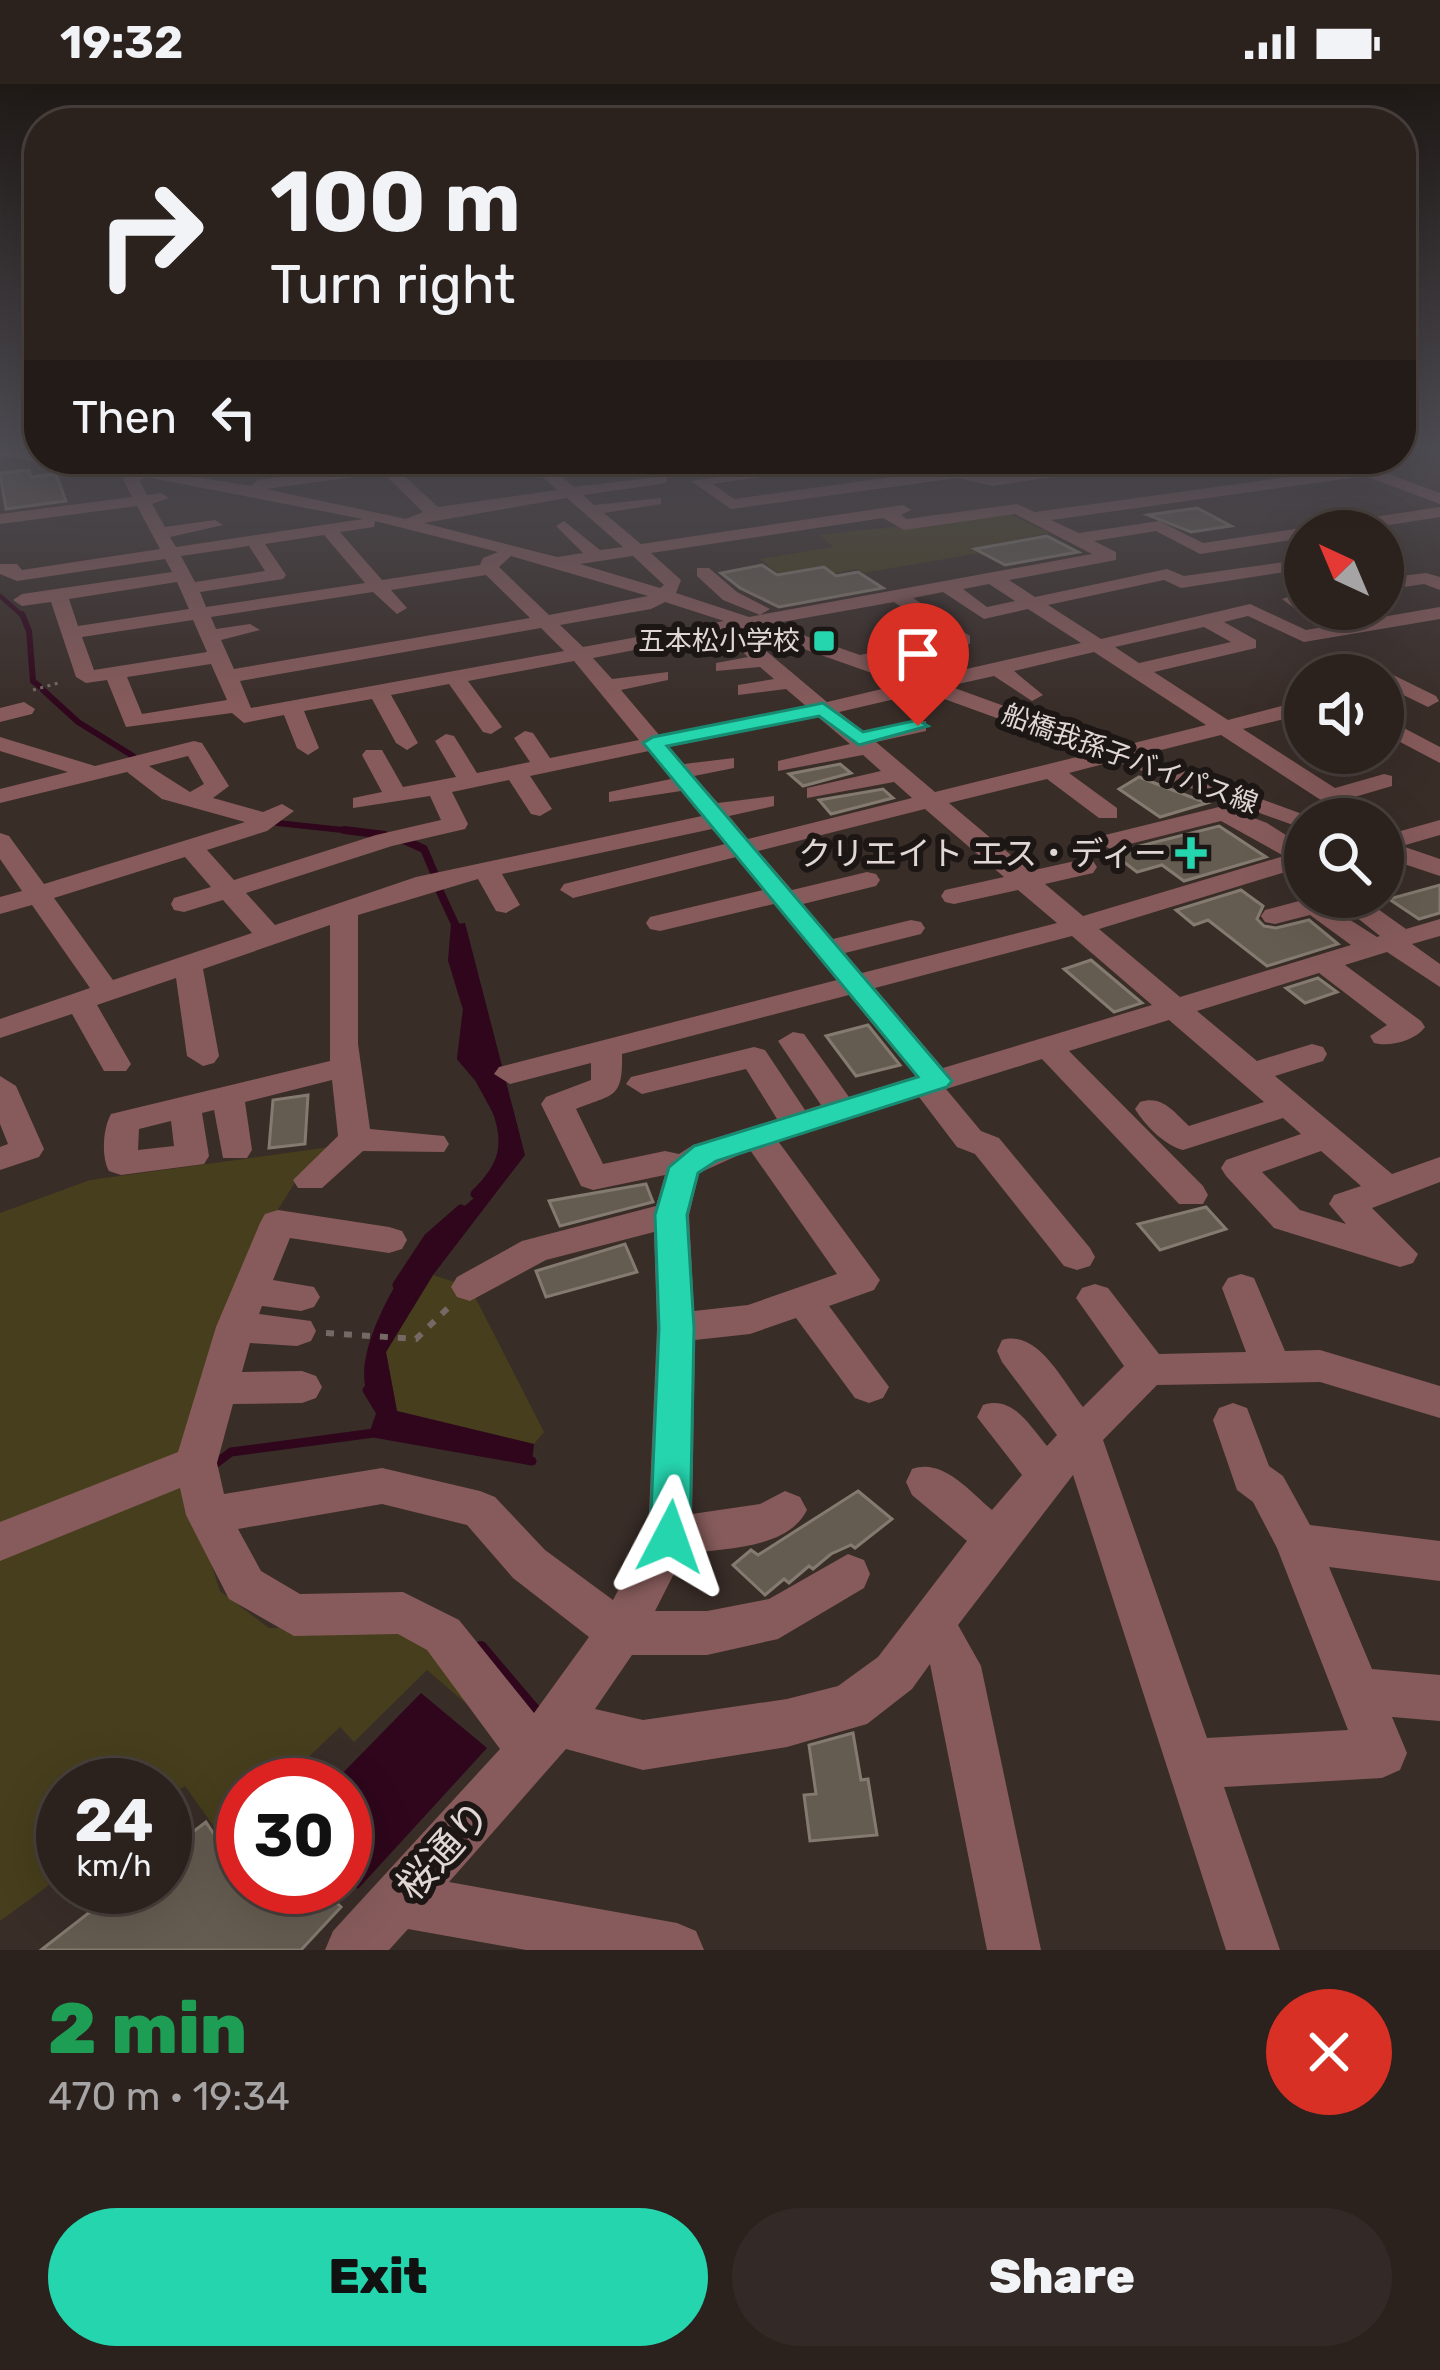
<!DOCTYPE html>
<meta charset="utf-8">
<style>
:root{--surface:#2b221e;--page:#332a27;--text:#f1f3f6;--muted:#a6a4a4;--line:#473f3c;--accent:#25d5ae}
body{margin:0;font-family:Rubik,"Noto Sans JP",sans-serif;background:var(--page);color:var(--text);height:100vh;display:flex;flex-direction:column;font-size:45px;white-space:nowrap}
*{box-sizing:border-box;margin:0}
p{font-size:39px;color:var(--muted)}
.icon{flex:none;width:66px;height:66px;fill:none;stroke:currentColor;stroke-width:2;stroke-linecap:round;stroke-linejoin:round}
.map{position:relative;height:1866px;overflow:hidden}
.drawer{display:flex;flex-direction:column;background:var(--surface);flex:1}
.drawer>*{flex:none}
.banner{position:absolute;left:24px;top:24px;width:1392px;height:366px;border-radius:48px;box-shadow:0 12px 48px #0002,0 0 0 3px var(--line);background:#2b221e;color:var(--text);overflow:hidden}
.needle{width:78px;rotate:316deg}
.buttons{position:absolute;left:1284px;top:426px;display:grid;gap:24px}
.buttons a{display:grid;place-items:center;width:120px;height:120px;border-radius:50%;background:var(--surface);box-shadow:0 12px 48px #0002,0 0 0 3px var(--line);font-size:60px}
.speed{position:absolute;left:36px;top:1674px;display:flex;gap:24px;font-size:60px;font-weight:700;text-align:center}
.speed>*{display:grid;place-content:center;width:156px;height:156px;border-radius:50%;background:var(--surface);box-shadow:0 12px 48px #0002,0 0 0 3px var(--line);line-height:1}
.speed small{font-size:30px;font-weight:400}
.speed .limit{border:18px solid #d22;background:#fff;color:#111}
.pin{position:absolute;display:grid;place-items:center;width:102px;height:102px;color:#fff;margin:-123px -51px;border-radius:50% 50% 50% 0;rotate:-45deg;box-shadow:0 0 12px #0007}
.pin .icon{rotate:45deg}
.me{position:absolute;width:132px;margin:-66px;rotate:4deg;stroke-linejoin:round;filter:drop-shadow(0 0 9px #0008)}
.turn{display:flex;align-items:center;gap:42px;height:252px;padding:0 48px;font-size:54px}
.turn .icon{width:156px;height:156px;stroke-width:2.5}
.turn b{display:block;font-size:84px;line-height:102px}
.then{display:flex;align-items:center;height:114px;padding:0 48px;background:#0003;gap:24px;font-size:45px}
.round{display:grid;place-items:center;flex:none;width:126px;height:126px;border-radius:63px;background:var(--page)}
.overview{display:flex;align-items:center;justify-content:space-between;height:204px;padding:0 48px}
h1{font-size:72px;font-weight:800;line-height:90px;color:#1e9e55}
.primary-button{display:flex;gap:24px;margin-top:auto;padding:24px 48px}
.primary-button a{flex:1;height:138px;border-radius:72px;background:var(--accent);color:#111;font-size:48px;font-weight:800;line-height:138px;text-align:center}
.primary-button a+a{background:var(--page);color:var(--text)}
.status{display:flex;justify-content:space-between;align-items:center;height:84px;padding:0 60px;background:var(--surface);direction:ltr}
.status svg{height:33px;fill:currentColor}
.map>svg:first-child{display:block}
.green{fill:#463e1c}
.water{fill:#2f061b}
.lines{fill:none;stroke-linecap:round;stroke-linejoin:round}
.stream-far4{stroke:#2f061b;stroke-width:4.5}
.stream-far3{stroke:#2f061b;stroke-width:6}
.stream-far2{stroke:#2f061b;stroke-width:8}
.stream-far1{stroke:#2f061b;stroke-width:9}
.stream{stroke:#2f061b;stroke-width:12}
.building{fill:#655c51;stroke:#847a6f;stroke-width:3}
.path-far1{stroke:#746964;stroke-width:3;stroke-dasharray:3 4.5;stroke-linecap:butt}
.path{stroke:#746964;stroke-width:6;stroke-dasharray:8 10;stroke-linecap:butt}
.minor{fill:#875b5b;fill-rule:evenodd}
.route{fill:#25d5ae;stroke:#188a71;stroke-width:3}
.poi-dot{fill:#25d5ae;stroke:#1c1714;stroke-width:4.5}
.labels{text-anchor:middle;stroke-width:12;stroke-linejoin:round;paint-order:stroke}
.far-poi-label{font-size:27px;fill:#e0d7d4;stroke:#1c1714;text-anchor:end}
.far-street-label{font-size:27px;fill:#e0d7d4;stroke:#1c1714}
.poi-label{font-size:33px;fill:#e0d7d4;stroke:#1c1714;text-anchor:end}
.near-street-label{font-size:39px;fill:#e0d7d4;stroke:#1c1714}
</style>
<div class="status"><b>19:32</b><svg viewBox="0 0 49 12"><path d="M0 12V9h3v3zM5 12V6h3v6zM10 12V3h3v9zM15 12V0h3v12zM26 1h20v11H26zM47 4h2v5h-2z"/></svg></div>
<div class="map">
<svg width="1440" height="1866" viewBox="0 0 1440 1866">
<rect width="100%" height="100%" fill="#392d28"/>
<path class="green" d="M1009 430 1050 449 973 464 979 469 863 489 857 485 834 489 824 482 778 489 760 475 834 463 820 451Z
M330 1063 296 1097 277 1127 185 1397 220 1507 269 1544 397 1542 434 1563 506 1654 427 1586 354 1658 340 1643 279 1701H243V1735L222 1754 185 1702 165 1716V1701H63V1791L0 1837V1129L90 1096Z
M433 1191 470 1203 544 1348 534 1360 397 1327 386 1268Z"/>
<path class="water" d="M465 839 525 1071 433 1191 386 1268 397 1327 534 1360 532 1377 374 1349 381 1329C377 1322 368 1313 366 1305 354 1264 402 1184 428 1154 449 1130 487 1111 501 1082 516 1050 485 995 461 974L467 925 452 876 455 840Z
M421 1609 487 1664 358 1805 345 1792V1701H331Z"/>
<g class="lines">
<path class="stream-far4" d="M0 512 24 533"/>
<path class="stream-far3" d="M22 530 29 547 33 597 39 602
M43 606 78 638 133 672
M277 739 371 749"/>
<path class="stream-far2" d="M344 746 385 751
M404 756 424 765 436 793
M436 799 455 840 452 876 467 925 461 974 479 995 498 1030"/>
<path class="stream-far1" d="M475 1110C502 1084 510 1063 497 1027
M397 1201 428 1154 461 1125
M374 1349 532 1377
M215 1380 231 1368 374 1349 381 1329 367 1306"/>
<path class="stream" d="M481 1563 538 1630"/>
</g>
<path class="building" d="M29 386 31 393 56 390 66 417 6 425 0 389Z
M1197 424 1231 442 1191 448 1148 431Z
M1047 452 1078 468 1005 481 975 465Z
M762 481 777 491 824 483 836 492 858 488 883 504 779 523 740 504 721 489Z
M840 680 851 689 803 702 789 690Z
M1139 693 1162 702 1207 719 1160 733 1119 705Z
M883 705 893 714 831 730 819 716Z
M1219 742 1266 773 1184 797 1162 781 1137 788 1112 769Z
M1440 801V829L1419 835 1389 815Z
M1241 806 1263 822 1257 835 1264 842 1276 844 1309 836 1338 860 1267 882 1208 836 1194 841 1176 826Z
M1091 876 1142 919 1114 928 1064 885Z
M1318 894 1337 908 1305 919 1286 904Z
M868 941 900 981 856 992 826 952Z
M308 1011 305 1060 269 1064 273 1016Z
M646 1100 653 1118 560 1142 549 1117Z
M1206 1123 1226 1145 1160 1166 1138 1140Z
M625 1160 637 1188 546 1213 536 1187Z
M858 1407 892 1435 855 1464 851 1461 831 1470 813 1485 809 1482 789 1499 784 1495 765 1511 733 1481 751 1466 758 1471Z
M853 1649 861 1696 868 1695 877 1751 810 1757 804 1711 816 1710 809 1661Z
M206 1738 243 1795V1803H321L341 1823 301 1866H41L122 1803H165V1769Z"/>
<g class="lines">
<path class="path-far1" d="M33 606 62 598"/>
<path class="path" d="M326 1249 416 1255 451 1221"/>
<path class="minor" d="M0 366 39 368V375H85L251 402 258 396 374 381 371 375 390 379 462 375 399 387 438 423 557 406 523 375H540L574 403 667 392V398L661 400 583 411 594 421 661 414V420L604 429 641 460 903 421 911 426 901 431 907 435 1017 420 1035 428 1347 385 1342 381 1350 376 1440 409V420L1365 392 1051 436 1079 449 1159 437 1203 459 1440 423V433L1350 447H1305V454L1200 470 1156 447 1094 457 1116 468V476L1009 496 1035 513 1167 485 1184 492 1305 475V485L1181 504 1164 496 1048 521 1101 555 1250 520 1306 546 1440 523V535L1304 558 1248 532 1224 538 1256 556V564L1154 588 1228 636 1305 616V630L1243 645 1335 704 1384 690 1392 692V702L1351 714 1379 735H1350L1221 651 1141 671 1316 735H1305V744L1296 742 1115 677 1069 689 1117 724V734H1099L1047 695 949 719 1030 787 1084 775 1093 777 1097 783 1093 789 1045 800 1083 832 1284 772 1221 737 1110 765 1097 757 1101 752 1223 722 1267 739 1305 763V782L1099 845 1180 913 1351 861 1310 831 1275 840 1265 838 1261 832 1265 826 1314 813 1377 853 1380 852 1331 813H1361L1406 845 1440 835V852L1412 860 1440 880V903L1387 868 1345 881 1421 937 1425 943C1415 957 1390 963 1374 959L1370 952 1387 941 1319 889 1197 927 1257 977 1312 960 1323 963 1327 970 1323 977 1275 992 1392 1090 1440 1073V1098L1372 1124 1418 1170 1413 1179 1400 1183 1274 1144 1226 1092 1221 1084 1226 1076 1301 1050 1283 1034 1183 1066C1164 1061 1145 1041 1135 1025L1140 1018C1162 1011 1173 1027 1189 1042L1264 1018 1169 936 1069 967 1203 1102 1208 1111 1203 1120H1179L1042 975 946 1005 981 1047 999 1054 1090 1164 1095 1173 1090 1182 1077 1186 1064 1182 975 1070 957 1063 919 1013 778 1057 880 1196 874 1206 829 1222 889 1303 883 1314 869 1319 855 1314 796 1234 750 1250 695 1256 692 1430 760 1420 785 1407 800 1413 807 1426C787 1466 723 1464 684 1470L655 1527H707L769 1515 848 1470 864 1476 870 1490 864 1504 778 1555 707 1571H632L595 1625 643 1636 787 1615 838 1602 878 1573 967 1457 912 1411 906 1398 912 1385C943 1374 969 1407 992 1426L1022 1391 977 1333 983 1321C1013 1311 1029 1341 1047 1362L1057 1351 1002 1278 997 1267 1002 1256C1038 1245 1063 1298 1083 1323L1124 1282 1076 1214 1082 1204 1095 1200 1108 1204 1159 1270 1246 1268 1222 1204 1228 1194 1241 1190 1254 1194 1285 1267 1320 1266 1440 1302V1334L1320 1298 1157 1301 1103 1356 1207 1654 1348 1646 1277 1464 1253 1418 1237 1406 1213 1336 1219 1324 1233 1319 1247 1324 1269 1382 1283 1392 1310 1441 1440 1457V1497L1329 1483 1372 1585 1440 1591V1637L1392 1633 1407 1669 1400 1686 1382 1694 1224 1703 1280 1866H1226L1073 1391 958 1541 981 1582 1041 1866H987L930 1580 912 1605 867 1640 787 1663 643 1686 566 1665 449 1798 677 1839 696 1847 704 1866H526L408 1845 389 1866H325L333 1847 500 1665 427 1566 398 1550 294 1552 229 1515 186 1431 180 1404 0 1477V1438L178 1368 216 1243 260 1139 265 1130 278 1126 389 1143 402 1147 407 1156 402 1165 389 1169 290 1154 273 1196 314 1203 320 1213 314 1223 301 1227 262 1222 259 1230 311 1237 316 1247 311 1257 297 1262 250 1259 242 1288 302 1287 316 1292 322 1303 316 1314 302 1319 233 1320 217 1379 224 1410 382 1384 480 1407 495 1413 545 1466 613 1516 648 1451 657 1244 654 1148 546 1176 470 1217 457 1213 451 1203 457 1193 522 1157 656 1122 665 1091 593 1106 581 1102 541 1020 546 1013 591 996V979L510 1000 494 990 499 983 837 896 774 820 660 847 650 845 646 839 650 833 763 806 736 773 573 814 560 806 564 800 725 760 712 745 502 790 520 821 506 829 496 827 478 795 358 831V960L370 1045 444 1052 449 1060 444 1068 363 1067 322 1104H298L293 1096 338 1052 332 996 245 1018 252 1066 247 1074H223L214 1026 202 1029 209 1072 204 1080 121 1091 109 1087C101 1073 103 1044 111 1030L330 977V841L203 885 219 972 214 979 203 982 187 972 176 894 97 921 131 980 126 987H104L72 930 0 954V935L90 904 32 821 0 830V813L22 807 0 775V749L9 752 44 800 245 738 162 715 127 688 0 719V705L68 688 0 667V653L95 682 194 657 202 659 229 702 213 714 263 728 282 720 294 727 267 747 207 766 234 796 376 751 441 736 430 712 353 724V714L382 708 362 671 366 666H382L403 703 456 693 435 657 446 650 454 652 477 689 530 678 514 654 525 647 533 649 550 674 639 656 574 577 468 597 502 643 491 650 483 648 449 600 391 611 418 659 407 666 396 659 372 615 304 627 319 664 308 671 297 664 284 631 244 639 232 629 126 643 107 596 86 599 76 593 51 518 22 522 13 516 22 510 172 488 165 475 17 497 0 490V480H17L22 486 160 465 137 422 0 440V430L132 413 123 395 128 390 0 372ZM383 389 423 428 406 435 266 405ZM146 393 363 435 176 463 170 453 223 441 215 436 165 443 152 420 169 414 161 409 147 411 140 397ZM567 414 623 463 600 466 564 437 556 442 583 469 557 473 424 439ZM1015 430 1092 470 749 533 676 509 681 496 651 469 883 434 904 446ZM375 437 498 468 483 474 480 481 382 496 340 448 374 443ZM324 451 365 499 206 523 200 508 283 495 286 491 265 460ZM249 462 265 487 195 498 181 472ZM511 472 648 512 549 531 499 483ZM633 472 664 501 660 504 580 480ZM486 491 530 534 234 585 221 556 260 546 250 540 216 545 211 533 373 508 397 530 407 524 391 506ZM177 498 189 525 78 542 69 515ZM989 500 1015 517 987 523 963 505ZM943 508 984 535 1028 525 1081 559 927 594 882 578 970 560V552L913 514ZM665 518 724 537 583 563 560 541 651 525ZM894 518 946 553 860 571 771 540ZM193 536 207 568 94 586 82 553ZM1204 543 1231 558 1139 579 1115 563ZM541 544 564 567 251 624 240 597ZM747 545 903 600 827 618 741 546ZM723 549 748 573 716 579V587L760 583 774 595 738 601V611L786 605 806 622 660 652 621 606 668 596V588L612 595 593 574ZM1094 568 1206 641 1118 663 949 602 994 592 1032 617 1043 611 1014 587ZM211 580 227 616 142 630 127 593ZM925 608 1093 669 935 708 876 658 926 647V637L863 647 839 628ZM818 633 850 660 778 677V687L863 671 881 687 807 704V714L894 698 912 714 748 755 729 732 774 722V712L718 719 694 692 734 684V674L684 680 669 663ZM649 667 671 695 609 708V718L681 707 702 732 416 793 275 841 246 809 392 762 465 745 468 740 452 708 509 696 531 730 540 732 552 725 530 692ZM188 672 204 700 190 708 149 682ZM925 725 1004 793 945 806 941 812 945 818 954 820 1018 806 1057 839 862 889 845 869 921 850 925 844 921 838 911 836 833 855 803 820 876 802 880 796 876 790 867 788 792 806 758 767ZM185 773 211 803 174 814 171 820 174 826 184 828 223 816 252 849 113 896 54 814ZM1072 852 1152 921 943 984 875 904ZM849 911 916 992 849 1013 804 950 793 948 778 957 821 1021 805 1026 765 966 754 963 631 993 626 1000 642 1010 746 985 777 1035 693 1061 679 1070 665 1067 603 1080 576 1025C614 1010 623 1015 622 970ZM171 1037 174 1062 138 1066 139 1045ZM750 1066 837 1190 748 1221 694 1227 689 1131 699 1089ZM1321 1067 1361 1102 1334 1111 1329 1120 1346 1140 1300 1126 1262 1088ZM382 1420 467 1441 513 1494 589 1553 534 1629 459 1536 403 1508 300 1510 261 1487 238 1445Z
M657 375H707C696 383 668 383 657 375Z
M840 375H885L713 400 734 415 957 384C1026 399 1098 375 1169 375L993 402 957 394 731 425 691 397Z
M697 484H709L737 508 770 525 760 531 723 516 697 492Z
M1426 489 1440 493V506L1424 500 1383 506V494Z
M1305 507V525L1312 527H1298L1282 515Z
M1383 586 1436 612 1439 617 1428 623 1383 601V591H1373Z
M24 618 35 625 32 630 0 638V624Z
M1383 633 1440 663V679L1383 649Z
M1440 736V751L1402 762 1440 775V792L1383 773V752Z
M0 992 16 1002 44 1065 39 1073 0 1086V1063L8 1060 0 1040Z"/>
</g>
<linearGradient id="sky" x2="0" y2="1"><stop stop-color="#1f1916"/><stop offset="0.58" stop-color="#4e4c53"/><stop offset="1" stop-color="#4e4c53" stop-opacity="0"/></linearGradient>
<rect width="1440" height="627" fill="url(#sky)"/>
<path class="route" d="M823 619 863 648 918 636 928 642 859 661 819 632 667 662 952 997 947 1003 716 1077 698 1089 687 1131 694 1244 690 1453 684 1466 670 1471 656 1466 650 1453 659 1244 655 1131 669 1083 694 1062 918 993 643 659 653 653Z"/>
<g class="poi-dot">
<rect x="812" y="545" width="24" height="24" rx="6"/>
<path d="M1185 751h12v12h12v12h-12v12h-12v-12h-12v-12h12z"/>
</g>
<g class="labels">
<g class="far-poi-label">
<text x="800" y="566">五本松小学校</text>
</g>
<g class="far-street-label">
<text transform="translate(1130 675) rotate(20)" y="9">船橋我孫子バイパス線</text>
</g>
<g class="poi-label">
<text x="1167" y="781">クリエイト エス・ディー</text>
</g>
<g class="near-street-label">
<text transform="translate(443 1766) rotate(-48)" y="14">桜通り</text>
</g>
</g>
</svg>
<div class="buttons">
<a><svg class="needle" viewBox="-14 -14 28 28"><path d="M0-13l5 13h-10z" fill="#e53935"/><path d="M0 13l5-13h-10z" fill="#a6a4a4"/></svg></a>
<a><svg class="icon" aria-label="sound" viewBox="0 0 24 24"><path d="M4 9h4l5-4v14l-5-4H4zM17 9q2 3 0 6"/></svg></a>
<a><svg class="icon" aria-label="search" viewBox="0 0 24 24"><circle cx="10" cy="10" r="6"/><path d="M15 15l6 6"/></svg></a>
</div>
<div class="speed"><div>24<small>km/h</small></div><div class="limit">30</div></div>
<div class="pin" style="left:918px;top:642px;background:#d93025"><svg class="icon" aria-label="arrive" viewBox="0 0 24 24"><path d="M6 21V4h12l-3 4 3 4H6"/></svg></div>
<svg class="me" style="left:670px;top:1453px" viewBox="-20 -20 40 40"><path d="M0-17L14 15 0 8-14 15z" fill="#25d5ae" stroke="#fff" stroke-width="4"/></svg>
<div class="banner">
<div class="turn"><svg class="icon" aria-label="right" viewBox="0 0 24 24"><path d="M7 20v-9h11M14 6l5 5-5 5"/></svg><div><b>100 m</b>Turn right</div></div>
<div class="then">Then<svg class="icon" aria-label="left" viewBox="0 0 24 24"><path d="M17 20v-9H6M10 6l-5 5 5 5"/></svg></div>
</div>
</div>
<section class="drawer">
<div class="overview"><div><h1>2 min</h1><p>470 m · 19:34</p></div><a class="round" style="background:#d93025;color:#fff"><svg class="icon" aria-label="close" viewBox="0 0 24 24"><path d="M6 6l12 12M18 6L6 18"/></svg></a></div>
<div class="primary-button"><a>Exit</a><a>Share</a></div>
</section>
